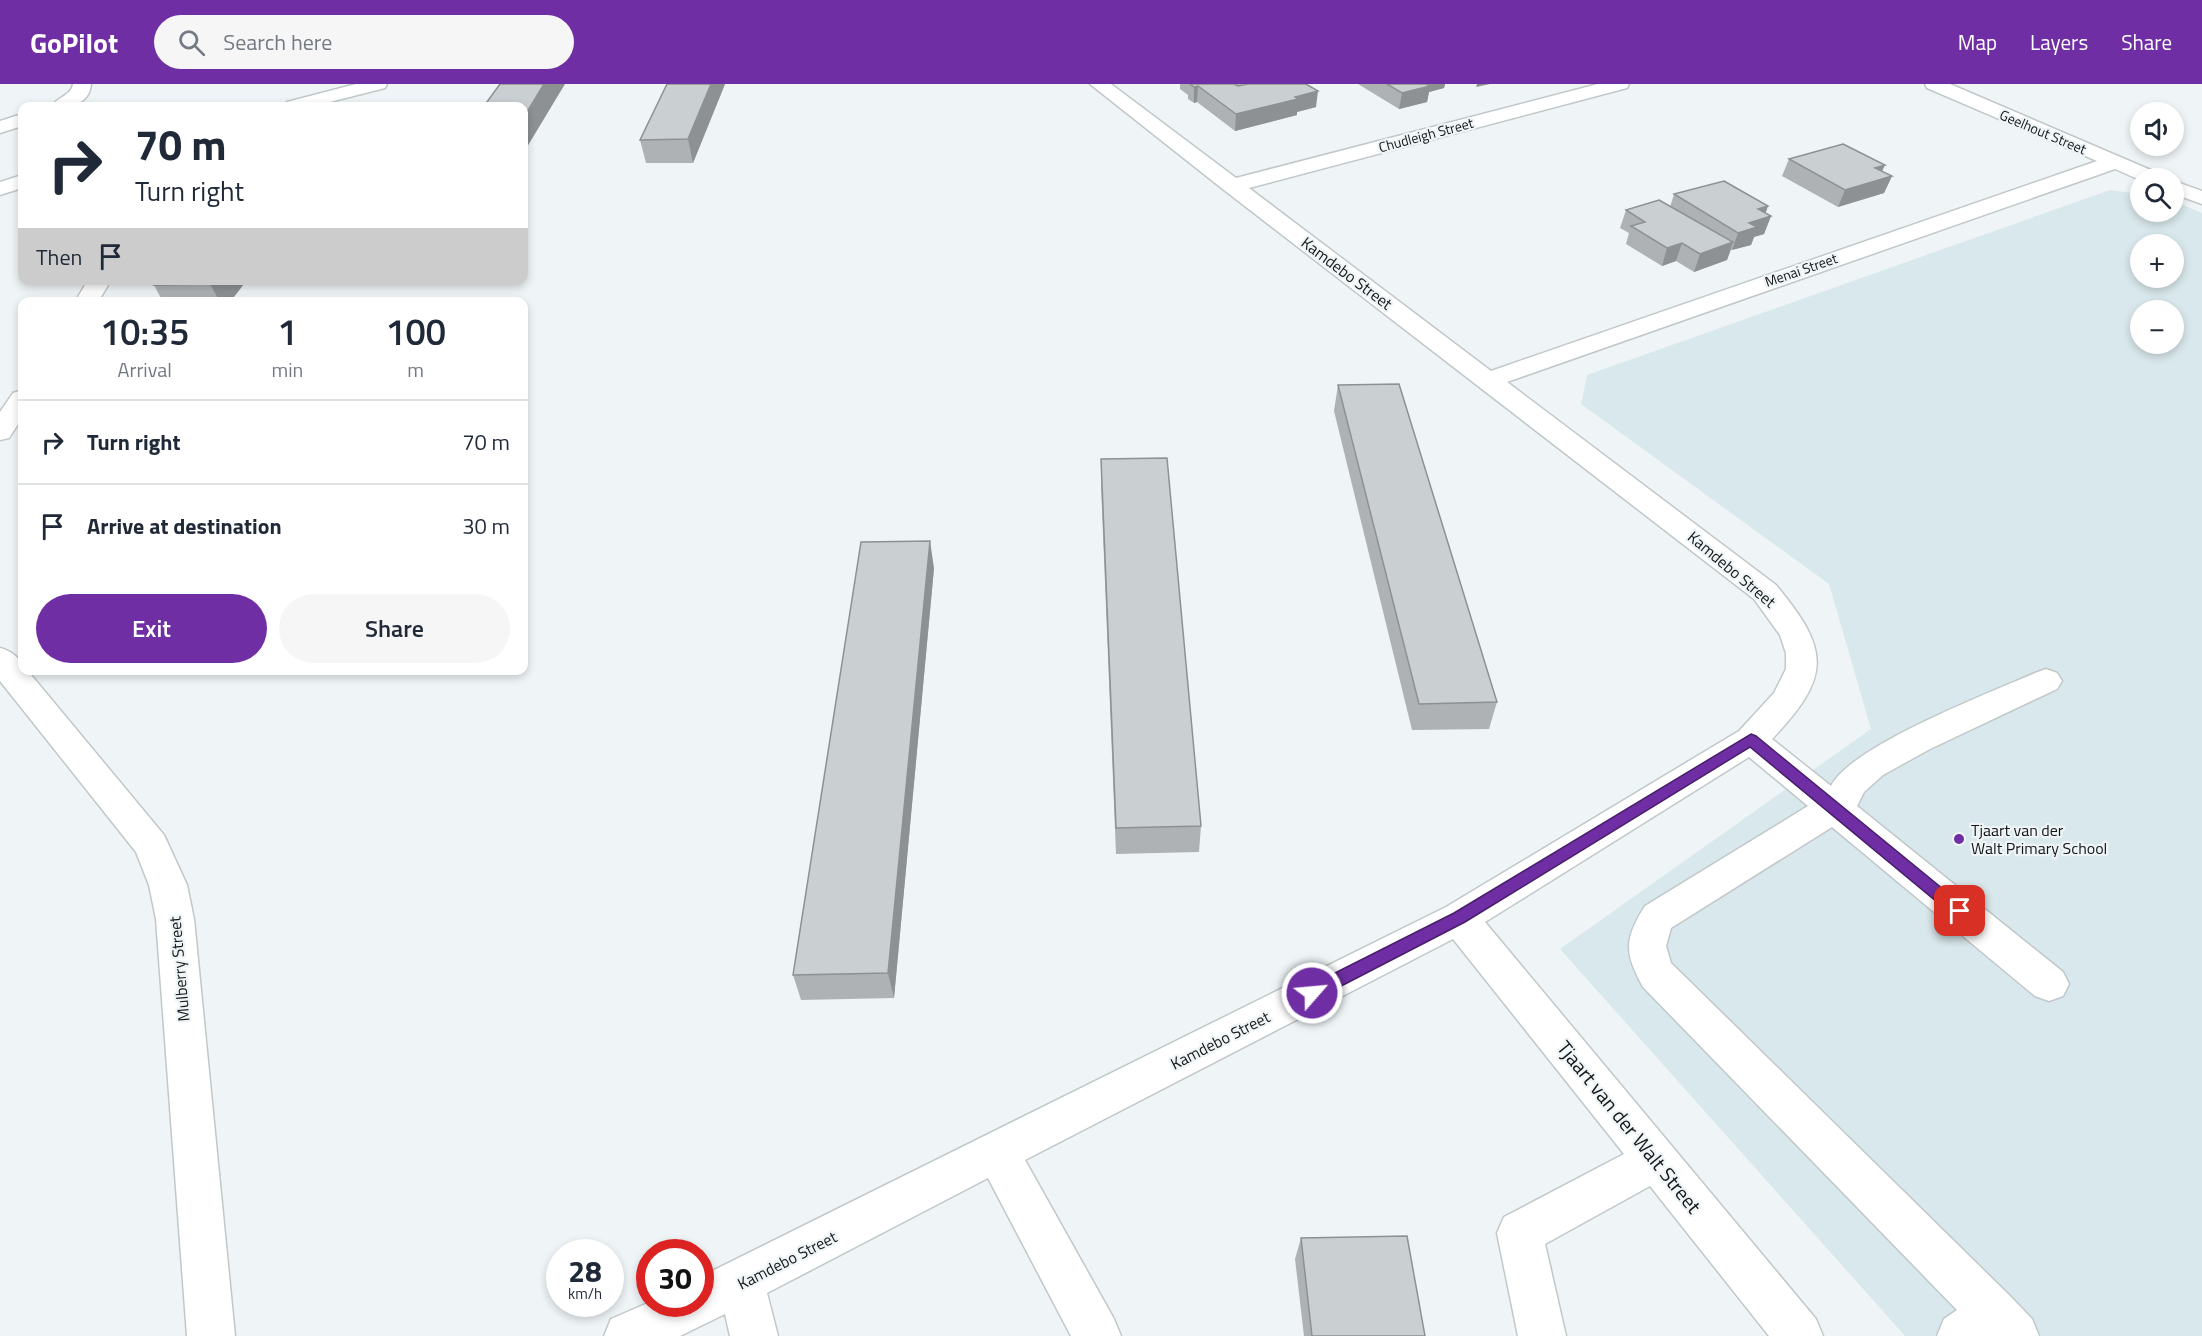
<!DOCTYPE html>
<meta charset="utf-8">
<style>
:root{--surface:#fff;--page:#f6f6f7;--text:#1f2937;--muted:#747a83;--line:#e0e1e3;--accent:#6f2ea3}
body{margin:0;font-family:"Titillium Web",sans-serif;background:var(--page);color:var(--text);height:100vh;display:flex;flex-direction:column;font-size:22px;white-space:nowrap}
*{box-sizing:border-box;margin:0}
p{font-size:20px;color:var(--muted)}
.icon{flex:none;width:33px;height:33px;fill:none;stroke:currentColor;stroke-width:2;stroke-linecap:round;stroke-linejoin:round}
.map{position:relative;flex:1;overflow:hidden}
.details{position:absolute;left:18px;top:213px;width:510px;height:378px;display:flex;flex-direction:column;background:var(--surface);border-radius:12px;box-shadow:0 3px 9px #0003}
.details>*{flex:none}
.hud{position:absolute;left:18px;top:18px;width:510px;height:183px;border-radius:12px;box-shadow:0 3px 9px #0003;background:#fff;color:var(--text);overflow:hidden}
.controls{position:absolute;left:2130px;top:18px;display:grid;gap:12px}
.controls a{display:grid;place-items:center;width:54px;height:54px;border-radius:50%;background:var(--surface);box-shadow:0 3px 9px #0003;font-size:30px}
.speed{position:absolute;left:546px;top:1155px;display:flex;gap:12px;font-size:30px;font-weight:700;text-align:center}
.speed>*{display:grid;place-content:center;width:78px;height:78px;border-radius:50%;background:var(--surface);box-shadow:0 3px 9px #0003;line-height:1}
.speed small{font-size:15px;font-weight:400}
.speed .limit{border:9px solid #d22;background:#fff;color:#111}
.pin{position:absolute;display:grid;place-items:center;width:51px;height:51px;color:#fff;margin:-26px;border-radius:12px;box-shadow:0 3px 9px #0006}
.me{position:absolute;width:66px;margin:-33px;rotate:63deg;stroke-linejoin:round;filter:drop-shadow(0 0 4px #0008)}
.turn{display:flex;align-items:center;gap:21px;height:126px;padding:0 18px;font-size:27px}
.turn .icon{width:78px;height:78px;stroke-width:2.5}
.turn b{display:block;font-size:42px;line-height:51px}
.then{display:flex;align-items:center;height:57px;padding:0 18px;background:#0003;gap:12px;font-size:22px}
.eta{display:flex;justify-content:space-evenly;align-items:center;height:102px;text-align:center}
.eta b{font-size:36px;font-weight:600;line-height:42px}
.primary-button{display:flex;gap:12px;margin-top:auto;padding:12px 18px}
.primary-button a{flex:1;height:69px;border-radius:36px;background:var(--accent);color:#fff;font-size:24px;font-weight:600;line-height:69px;text-align:center}
.primary-button a+a{background:var(--page);color:var(--text)}
ul{padding:0;list-style:none}
li{display:flex;align-items:center;gap:18px;height:84px;padding:0 18px;border-top:2px solid var(--line)}
li div{flex:1}
li b{display:block;font-size:22px}
li em{font-style:normal}
header{display:flex;align-items:center;gap:36px;box-sizing:border-box;height:84px;padding:0 30px;background:var(--accent);color:#fff}
header strong{font-size:28px}
nav{display:flex;gap:33px;margin-inline-start:auto;font-size:21px}
.search{width:420px;height:54px;background:var(--page);display:flex;align-items:center;gap:15px;box-sizing:border-box;padding:0 21px;border-radius:33px;color:var(--muted);font-size:22px}
.map>svg:first-child{display:block}
.built{fill:#d9e8ec;fill-rule:evenodd}
.lines{fill:none;stroke-linecap:round;stroke-linejoin:round}
.minor-casing{stroke:#c1c8c9;stroke-width:3}
.minor{fill:#fff;fill-rule:evenodd}
.wall{fill:#aeb2b5}
.shaded-wall{fill:#8d9193}
.building{fill:#cacfd2;stroke:#8d9193;stroke-width:1.5}
.route{fill:#6f2ea3;stroke:#481e6a;stroke-width:1.5}
.poi-dot{fill:#6f2ea3;stroke:#eff5f7;stroke-width:2}
.labels{text-anchor:middle;stroke-width:4.5;stroke-linejoin:round;paint-order:stroke}
.far-street-label{font-size:14px;fill:#141617;stroke:#eff5f7}
.street-label{font-size:16px;fill:#141617;stroke:#eff5f7}
.poi-label{font-size:16px;fill:#141617;stroke:#eff5f7;text-anchor:start}
.near-street-label{font-size:20px;fill:#141617;stroke:#eff5f7}
</style>
<header>
<strong>GoPilot</strong>
<div class="search"><svg class="icon" aria-label="search" viewBox="0 0 24 24"><circle cx="10" cy="10" r="6"/><path d="M15 15l6 6"/></svg>Search here</div>
<nav><a>Map</a><a>Layers</a><a>Share</a></nav>
</header>
<div class="map">
<svg width="2202" height="1252" viewBox="0 0 2202 1252">
<rect width="100%" height="100%" fill="#eff5f7"/>
<path class="built" d="M2110 106 2140 110V128H2174V117L2202 129V1252H1905L1560 865 1871 645 1829 500 1581 320 1587 291ZM2140 160H2174V194H2140ZM2140 226H2174V260H2140Z"/>
<g class="lines">
<defs>
<path id="minor" d="M73 0H91C89 22 69 22 52 22 57 13 71 12 73 0Z
M356 0H387L385 4 314 22H284L287 18Z
M1090 0H1111L1236 94 1598 0H1629L1627 4 1249 104 1491 287 2097 77 1927 4 1925 0H1950L2160 90 2163 94 2140 96 2115 85 1507 298 1776 501C1830 566 1832 592 1772 655L1831 702C1851 662 1989 609 2035 589L2046 585 2057 589 2062 597 2057 605 1930 665 1883 691 1864 708 1857 722 2063 888 2069 900 2063 912 2049 917 2035 912 1832 743 1671 844 1666 862 1671 879 2010 1212 2032 1235 2039 1252H1937L1944 1235 1957 1226 1643 903C1624 869 1624 855 1645 822L1808 722 1749 673 1485 838 1816 1235 1823 1252H1769L1650 1102 1545 1160 1566 1252H1518L1497 1149 1504 1133 1624 1070 1453 855 1025 1076 1114 1235 1121 1252H1071L988 1094 767 1209 778 1252H730L725 1230 680 1252H604L611 1235 650 1218 700 1220V1193L1446 823 1739 647 1774 609 1786 585V569L1780 551 1754 515 1224 106Z
M22 30V42L0 49V37Z
M22 91V104L0 111V98Z
M2174 97 2202 107V120L2174 110Z
M88 196H111L98 218H75Z
M22 306V334L9 354 0 356V328L13 309Z
M0 564C11 567 22 574 22 586H27L164 751 187 801 194 835 235 1252H187L156 835 149 801 136 768 0 597Z"/>
</defs>
<use href="#minor" class="minor-casing"/>
<use href="#minor" class="minor"/>
</g>
<path class="wall" d="M725 0 693 79H646L640 56Z
M1180 0H1242V2L1316 23 1297 28V31L1235 47 1197 18 1194 19 1188 15V11L1180 5Z
M1358 0H1445L1444 4 1429 8 1427 18 1399 25Z
M1789 75 1882 87 1892 92 1884 109 1838 123 1782 92Z
M1674 110 1766 129 1771 132 1764 150 1754 153 1751 161 1731 166 1727 176 1694 188 1676 177 1662 182 1626 160 1629 149 1620 144 1626 126 1670 123Z
M158 196H247L230 218H163L154 201Z
M1338 301 1497 618 1489 645 1412 646 1334 327Z
M1101 375 1201 742 1199 768 1116 770 1101 401Z
M934 484 894 914 801 916 793 891Z
M1301 1154 1425 1252H1304L1295 1175Z"/>
<path class="shaded-wall" d="M544 0H565L524 68V33Z
M711 0H725L693 79 688 55Z
M1417 0H1445L1444 4 1429 8 1427 18 1399 25 1402 9Z
M1477 0H1490L1476 3Z
M1198 2 1197 18 1194 19V3Z
M1318 7 1316 23 1297 28V31L1235 47 1236 30 1295 13Z
M1885 81 1878 96 1892 92 1884 109 1838 123 1845 106 1875 84Z
M1768 122 1764 134 1771 132 1764 150 1754 153 1751 161 1732 166 1738 149 1749 139 1758 125Z
M1733 158 1727 176 1694 188 1700 170Z
M1682 159 1676 177 1662 182 1667 164Z
M213 196H247L230 218H220L210 200Z
M930 457 934 484 894 914 888 889Z"/>
<path class="building" d="M500 0H544L524 33V22H484Z
M667 0H711L688 55 640 56Z
M1190 0H1234L1238 2 1248 0H1306L1318 7 1295 13 1298 15 1236 30 1198 2 1194 3Z
M1387 0H1426L1430 2 1402 9Z
M1843 60 1885 81 1875 84 1892 92 1845 106 1789 75Z
M1724 97 1768 122 1758 125 1771 132 1749 139 1757 143 1738 149 1674 110Z
M1659 116 1733 158 1700 170 1682 159 1667 164 1631 142 1645 138 1626 126Z
M158 196H213L210 200 154 201Z
M1399 300 1497 618 1419 620 1338 301Z
M1167 374 1201 742 1116 744 1101 375Z
M930 457 888 889 793 891 861 458Z
M1407 1152 1425 1252H1312L1301 1154Z"/>
<path class="route" d="M1751 650 1756 652 1965 823 1967 827 1965 832 1960 834 1954 832 1750 663 1465 838 1318 914 1312 916 1307 914 1304 909 1307 903 1454 829Z"/>
<circle class="poi-dot" cx="1959" cy="755" r="6"/>
<g class="labels">
<g class="far-street-label">
<text transform="translate(2043 48) rotate(23)" y="5">Geelhout Street</text>
<text transform="translate(1426 51) rotate(-15)" y="5">Chudleigh Street</text>
<text transform="translate(1801 186) rotate(-19)" y="5">Menai Street</text>
</g>
<g class="street-label">
<text transform="translate(1347 189) rotate(37)" y="6">Kamdebo Street</text>
<text transform="translate(1732 485) rotate(40)" y="6">Kamdebo Street</text>
<text transform="translate(179 885) rotate(-95)" y="6">Mulberry Street</text>
<text transform="translate(1220 956) rotate(-27)" y="6">Kamdebo Street</text>
<text transform="translate(787 1176) rotate(-27)" y="6">Kamdebo Street</text>
</g>
<g class="poi-label">
<text x="1971" y="752">Tjaart van der<tspan x="1971" dy="18">Walt Primary School</tspan></text>
</g>
<g class="near-street-label">
<text transform="translate(1629 1043) rotate(51)" y="7">Tjaart van der Walt Street</text>
</g>
</g>
</svg>
<div class="controls">
<a><svg class="icon" aria-label="sound" viewBox="0 0 24 24"><path d="M4 9h4l5-4v14l-5-4H4zM17 9q2 3 0 6"/></svg></a>
<a><svg class="icon" aria-label="search" viewBox="0 0 24 24"><circle cx="10" cy="10" r="6"/><path d="M15 15l6 6"/></svg></a>
<a>+</a>
<a>−</a>
</div>
<div class="speed"><div>28<small>km/h</small></div><div class="limit">30</div></div>
<div class="pin" style="left:1960px;top:827px;background:#d93025"><svg class="icon" aria-label="arrive" viewBox="0 0 24 24"><path d="M6 21V4h12l-3 4 3 4H6"/></svg></div>
<svg class="me" style="left:1312px;top:909px" viewBox="-20 -20 40 40"><circle r="17" fill="#6f2ea3" stroke="#fff" stroke-width="3"/><path d="M0-11L8 9 0 5-8 9z" fill="#fff"/></svg>
<div class="hud">
<div class="turn"><svg class="icon" aria-label="right" viewBox="0 0 24 24"><path d="M7 20v-9h11M14 6l5 5-5 5"/></svg><div><b>70 m</b>Turn right</div></div>
<div class="then">Then<svg class="icon" aria-label="arrive" viewBox="0 0 24 24"><path d="M6 21V4h12l-3 4 3 4H6"/></svg></div>
</div>
<section class="details">
<div class="eta">
<div><b>10:35</b><p>Arrival</p></div>
<div><b>1</b><p>min</p></div>
<div><b>100</b><p>m</p></div>
</div>
<ul>
<li><svg class="icon" aria-label="right" viewBox="0 0 24 24"><path d="M7 20v-9h11M14 6l5 5-5 5"/></svg><div><b>Turn right</b></div><em>70 m</em></li>
<li><svg class="icon" aria-label="arrive" viewBox="0 0 24 24"><path d="M6 21V4h12l-3 4 3 4H6"/></svg><div><b>Arrive at destination</b></div><em>30 m</em></li>
</ul>
<div class="primary-button"><a>Exit</a><a>Share</a></div>
</section>
</div>
